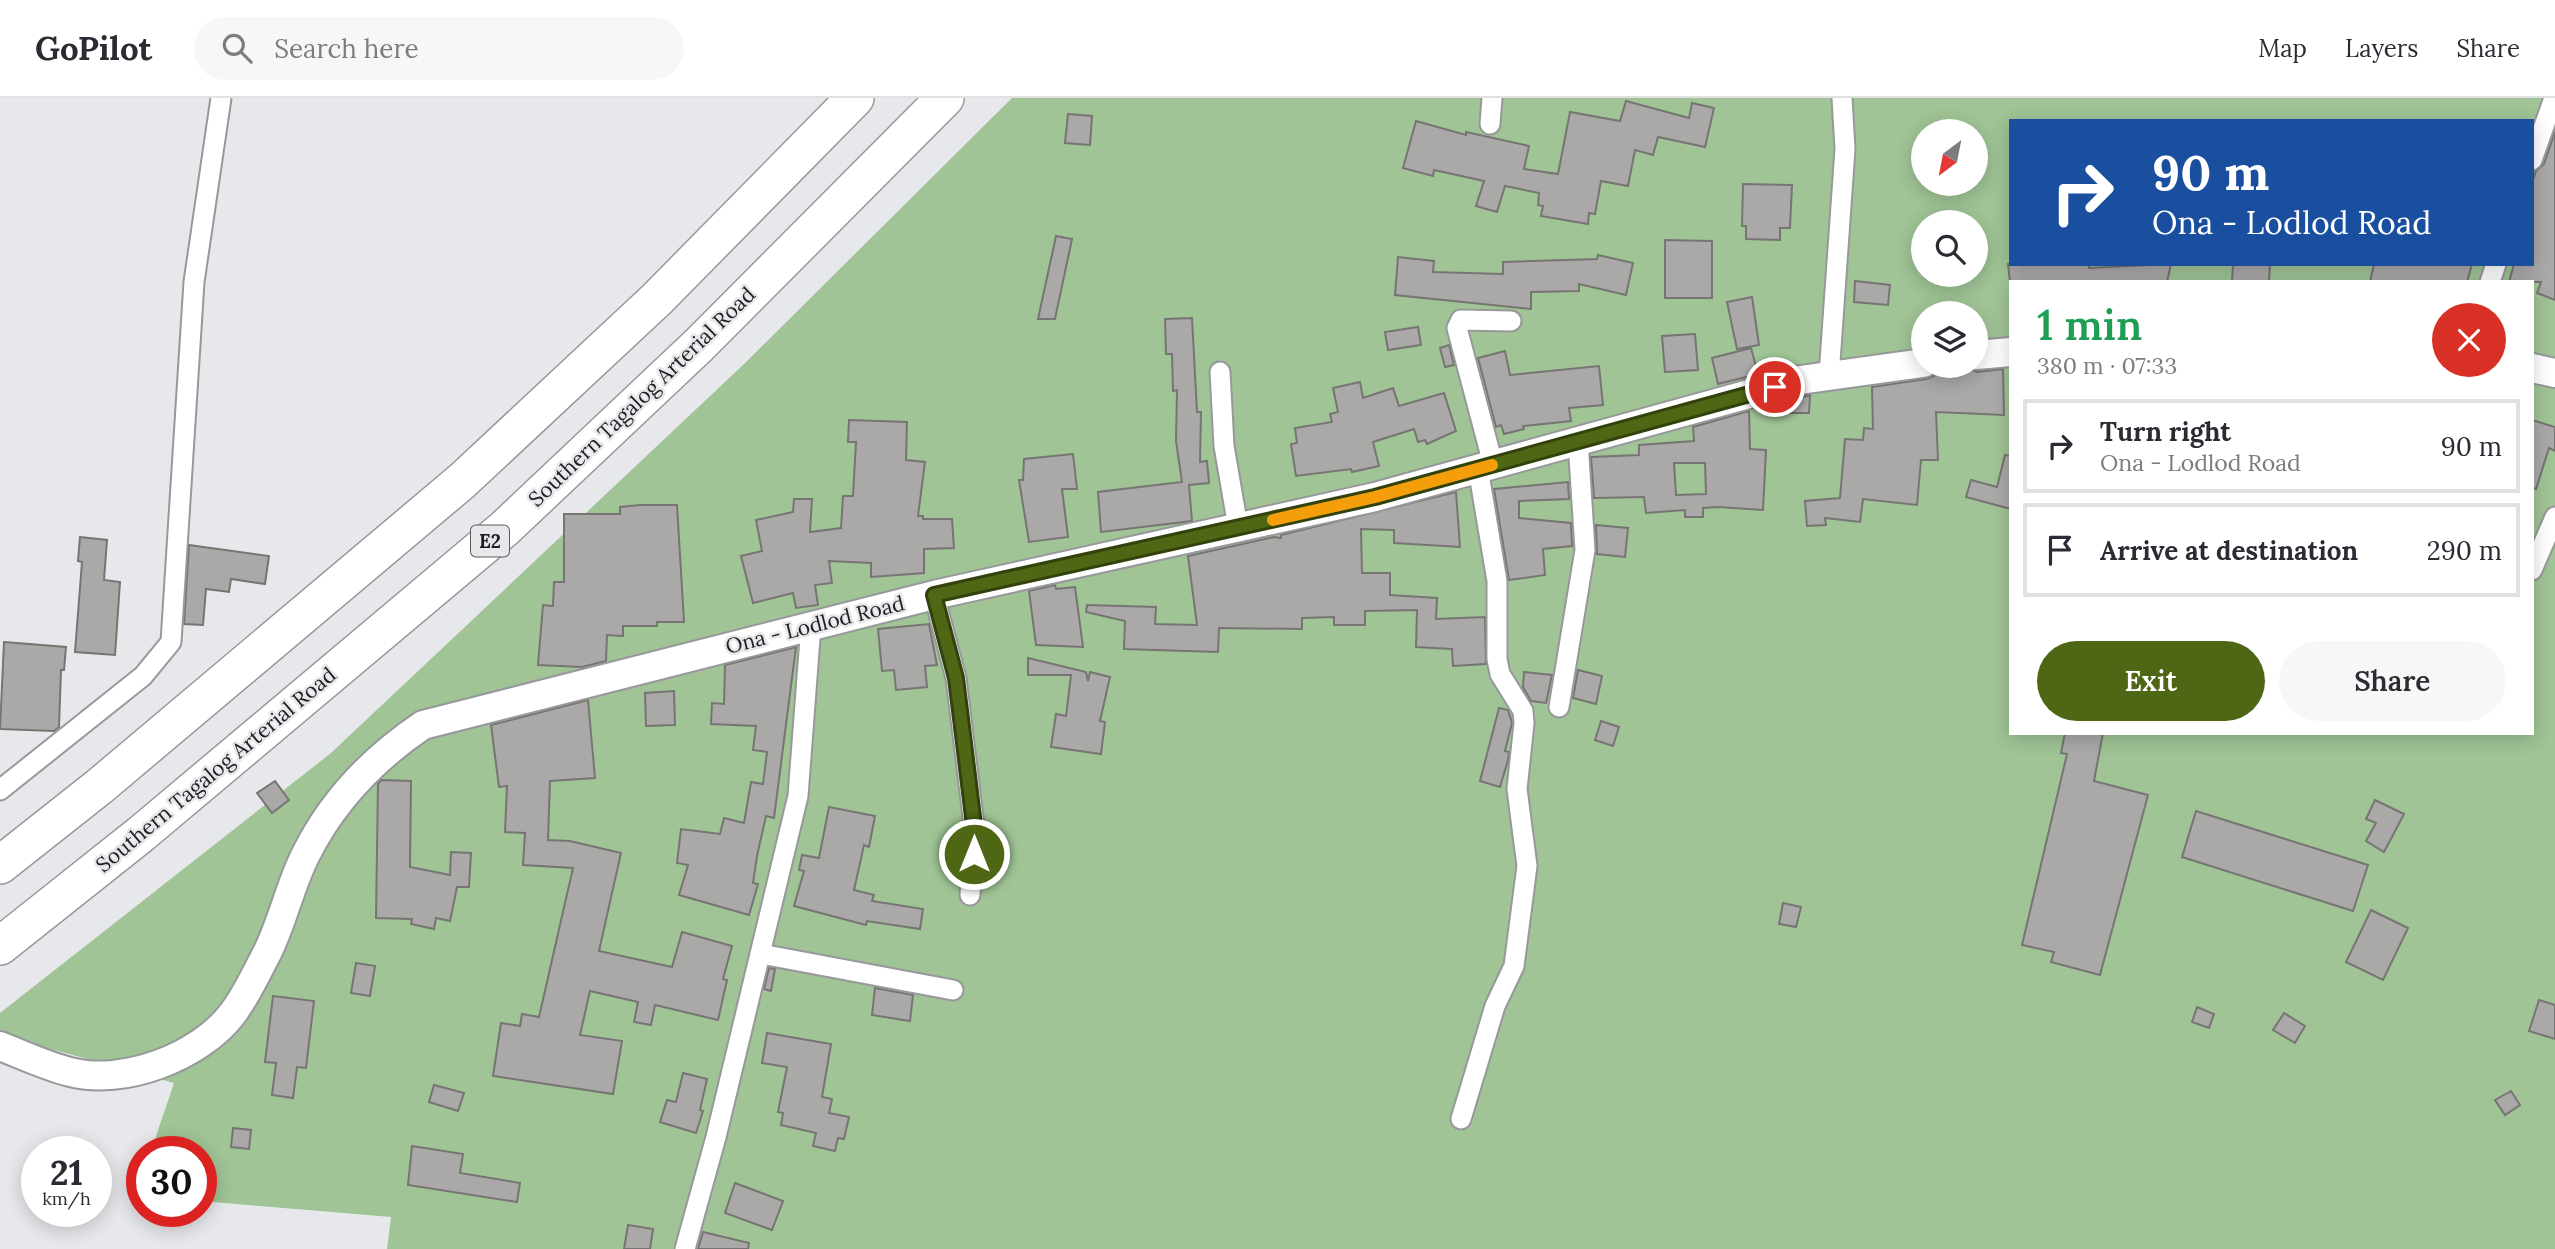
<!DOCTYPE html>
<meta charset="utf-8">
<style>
:root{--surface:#fff;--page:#f7f7f7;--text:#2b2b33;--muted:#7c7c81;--line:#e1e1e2;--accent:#4f6614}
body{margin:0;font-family:Lora,serif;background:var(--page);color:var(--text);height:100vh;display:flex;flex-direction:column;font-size:26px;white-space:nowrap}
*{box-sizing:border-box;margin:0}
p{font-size:23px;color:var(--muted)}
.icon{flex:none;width:38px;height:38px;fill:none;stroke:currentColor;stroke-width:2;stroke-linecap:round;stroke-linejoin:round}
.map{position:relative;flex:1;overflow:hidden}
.side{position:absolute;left:2009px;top:182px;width:525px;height:455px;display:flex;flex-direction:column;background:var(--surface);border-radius:0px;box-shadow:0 4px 18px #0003}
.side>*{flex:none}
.guide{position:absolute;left:2009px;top:21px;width:525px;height:147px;border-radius:0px;box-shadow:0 4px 18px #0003;background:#1a4fa0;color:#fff;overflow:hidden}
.needle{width:46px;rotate:212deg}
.controls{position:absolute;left:1911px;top:21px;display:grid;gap:14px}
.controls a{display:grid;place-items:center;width:77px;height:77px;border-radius:50%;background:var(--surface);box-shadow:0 4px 18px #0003;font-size:35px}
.speed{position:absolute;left:21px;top:1038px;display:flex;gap:14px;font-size:35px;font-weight:700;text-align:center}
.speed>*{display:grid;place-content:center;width:91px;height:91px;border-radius:50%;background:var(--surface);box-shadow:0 4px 18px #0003;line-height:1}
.speed small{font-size:18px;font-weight:400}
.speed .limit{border:10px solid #d22;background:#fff;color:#111}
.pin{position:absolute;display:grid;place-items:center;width:60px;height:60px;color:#fff;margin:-30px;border:4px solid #fff;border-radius:50%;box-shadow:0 2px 7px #0007}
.me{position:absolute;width:77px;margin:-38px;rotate:0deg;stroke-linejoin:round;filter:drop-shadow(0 0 5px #0008)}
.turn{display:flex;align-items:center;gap:24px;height:147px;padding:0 28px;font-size:32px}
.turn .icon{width:91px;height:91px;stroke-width:2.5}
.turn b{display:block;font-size:49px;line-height:60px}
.round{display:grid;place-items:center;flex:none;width:74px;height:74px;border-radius:37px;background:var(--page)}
.summary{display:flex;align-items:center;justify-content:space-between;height:119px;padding:0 28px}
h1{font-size:42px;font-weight:600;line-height:52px;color:#1e9e55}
.button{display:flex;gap:14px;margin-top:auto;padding:14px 28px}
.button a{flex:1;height:80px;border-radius:42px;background:var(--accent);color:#fff;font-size:28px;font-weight:600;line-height:80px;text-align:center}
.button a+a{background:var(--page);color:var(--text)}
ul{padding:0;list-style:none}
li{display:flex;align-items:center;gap:21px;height:94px;margin:0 14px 10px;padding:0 14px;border:4px solid var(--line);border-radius:0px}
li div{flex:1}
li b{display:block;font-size:26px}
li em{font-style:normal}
header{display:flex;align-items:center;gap:42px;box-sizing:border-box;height:98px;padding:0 35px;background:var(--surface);border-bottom:2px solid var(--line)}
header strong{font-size:33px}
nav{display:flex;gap:38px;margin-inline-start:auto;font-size:24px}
.search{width:490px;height:63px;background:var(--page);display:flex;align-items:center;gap:18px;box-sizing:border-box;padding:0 24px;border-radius:38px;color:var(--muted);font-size:26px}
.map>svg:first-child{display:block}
.forest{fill:#a0c496;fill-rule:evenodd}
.building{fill:#aba9a7;stroke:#767573;stroke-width:2;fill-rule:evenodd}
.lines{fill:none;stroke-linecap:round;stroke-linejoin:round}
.minor-casing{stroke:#96989a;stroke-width:23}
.secondary-casing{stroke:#96989a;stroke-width:32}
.motorway-casing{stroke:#96989a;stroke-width:40}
.minor{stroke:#fff;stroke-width:19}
.secondary{stroke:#fff;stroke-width:28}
.motorway{stroke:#fff;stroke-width:37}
.route-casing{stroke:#33420d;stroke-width:18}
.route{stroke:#4f6614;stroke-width:12}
.slow{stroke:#f59e0b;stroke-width:12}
.labels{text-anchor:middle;stroke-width:5;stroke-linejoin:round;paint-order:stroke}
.shield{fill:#e7e8eb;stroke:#5b5b5d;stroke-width:2}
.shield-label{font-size:19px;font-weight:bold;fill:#1f1f20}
.street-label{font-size:21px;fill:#1f1f20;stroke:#e7e8eb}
</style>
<header>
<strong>GoPilot</strong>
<div class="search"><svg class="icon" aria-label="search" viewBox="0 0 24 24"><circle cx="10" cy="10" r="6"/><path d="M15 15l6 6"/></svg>Search here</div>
<nav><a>Map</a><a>Layers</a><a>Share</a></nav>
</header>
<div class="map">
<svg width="2555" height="1151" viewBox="0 0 2555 1151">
<rect width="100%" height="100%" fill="#e7e8eb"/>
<path class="forest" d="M1012 0H2555V1151H387L391 1119 201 1103V1054L151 1053 174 985 0 937V915L331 655 743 267ZM2011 23H2532V166H2011ZM1923 33H1976V86H1923ZM1923 124H1976V177H1923ZM2011 184H2532V635H2011ZM1923 215H1976V268H1923Z"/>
<path class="building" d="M1626 3 1689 20 1692 5 1714 10 1705 49 1658 39 1653 57 1635 52 1628 88 1601 83 1595 116 1589 115 1588 126 1541 118 1543 108 1538 107 1539 95 1505 88 1497 114 1476 108 1484 83 1434 72 1433 78 1403 70 1416 23 1466 37V34L1529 48 1524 71 1558 76 1570 14 1620 23Z
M1068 16 1092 18 1090 47 1065 45Z
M2555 34V202L2537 195 2541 184H2509L2514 166H2532V85L2536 73 2544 66Z
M1743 86 1792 87 1790 130H1780V142L1746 141V128H1742Z
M1056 138 1072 141 1055 221H1038Z
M1665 142 1712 143V200H1665Z
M1598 157 1633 165 1626 197 1579 186V193L1531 194V211L1395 197 1398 159 1434 163 1433 174 1503 176V164L1597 161Z
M2008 166H2089V170L2171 166 2167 184H2010Z
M2233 166H2270L2269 184H2232Z
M2374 166H2472L2467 184H2370Z
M1855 183 1890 187 1888 207 1854 204Z
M1752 199 1759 247 1737 251 1727 204Z
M1192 220 1197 314H1201L1200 364 1207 363 1209 385 1189 387 1192 423 1101 434 1098 394 1182 384 1176 343 1177 292 1173 293 1172 256H1166L1165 221Z
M1418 229 1421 247 1388 252 1385 234Z
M1695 236 1698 272 1665 274 1662 238Z
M1449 247 1454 267 1445 269 1440 250Z
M1751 250 1758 276 1718 286 1712 260Z
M1505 253 1510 277 1599 268 1603 307 1569 310 1571 323 1523 328 1524 331 1504 336 1501 327 1496 329 1478 260Z
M1939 268H1964L1977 274 2003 271 2004 317 1936 314 1938 362H1921L1917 407 1863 401 1860 424 1825 420 1826 427 1807 428 1805 403 1840 400 1845 341 1863 342 1864 330 1873 331 1872 289 1926 281 1934 278Z
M1360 284 1363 300 1393 290 1399 308 1444 295 1456 333 1427 346 1425 342 1418 344 1414 331 1373 344 1379 368 1352 374 1351 371 1296 378 1291 346 1297 345 1295 330 1332 324 1330 316 1338 314 1333 290Z
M1810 297 1809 315H1790V302Z
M1749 313 1750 351 1766 352 1763 412 1718 409 1703 410V419H1685V412L1646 415 1644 399 1594 400 1591 359 1639 357V347L1694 343 1693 329ZM1674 365H1705L1706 396 1676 397Z
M849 322 907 324 906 362 925 364 918 418H923V421H952L954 450 924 451V475L871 479V465L829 463 832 485 815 487 818 507 796 510 793 495 753 505 741 458 762 453 756 422 793 414 794 401H812L810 434 841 430 843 398H853L856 344H848Z
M2532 322 2555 329V353L2549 350 2536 391 2532 390Z
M1073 356 1077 391H1062L1068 439 1029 444 1019 382H1023L1024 361Z
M2005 357 2011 358V411L1966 399 1971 382 1997 389Z
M1568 384 1569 401 1519 403V420L1571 425 1572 448 1543 451 1545 477 1509 482 1494 391Z
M1456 394 1460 449 1394 445V432L1361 431 1362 475H1390V497L1437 500 1436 521 1485 519 1486 566 1453 568 1452 551 1416 549 1417 512 1365 513V527H1334V519L1302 520V531L1219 530 1218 554 1124 551 1125 523 1086 514 1087 507 1156 509 1155 526 1197 527 1188 458 1274 439 1281 440V437Z
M640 407H677L684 524H657V528H623V538L607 537 606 563 582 569 538 567 543 507 553 508 554 484H564V416H620V409Z
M1596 427 1628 430 1625 459 1597 456Z
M80 439 107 442 104 482 120 484 115 557 75 554 82 464 78 463Z
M189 447 269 458 265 486 231 481 229 494 206 491 203 527 184 526Z
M1055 487 1056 491 1075 489 1083 549 1036 547 1029 493Z
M929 526 937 567 925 568 927 589 896 592 894 572 882 573 878 531Z
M4 544 66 549 64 572H61L59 629 54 633 0 631Z
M796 549 774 720 766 718 757 758 753 785 758 786 749 817 679 797 688 767 677 765 681 731 720 736 724 720 744 725 751 684 763 686 767 654 753 652 756 628 711 626 712 605 724 606 725 567Z
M1028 560 1086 574 1088 583 1090 574 1110 579 1100 623 1105 624 1101 656 1051 649 1056 616 1066 618 1071 577H1028Z
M1578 572 1602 578 1596 606 1573 600Z
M1524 574 1552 577 1546 605 1531 603 1523 589Z
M674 593 675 627 646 628 645 595Z
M588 602 595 680 550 683 548 742 570 743 621 755 599 853 672 869 682 834 732 848 723 881 727 882 718 922 655 907 651 927 634 924 638 904 590 893 580 937 622 943 613 996 493 978 501 925 520 928 522 916 539 919 573 770 523 767 525 735 505 734 507 688 499 689 491 627Z
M1499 610 1508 612 1512 625 1505 653 1509 654 1508 662 1500 689 1480 683Z
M1601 623 1619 629 1613 648 1595 642Z
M2065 635H2103L2094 683 2148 697 2100 877 2051 864 2054 854 2022 847 2067 656 2061 655Z
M381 682 411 683 410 769 450 777 451 754 471 755 469 789H457L450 823 436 820 434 831 411 826 412 821 376 820 378 686Z
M275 683 289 702 272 715 257 695Z
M2375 702 2404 716 2384 754 2366 743 2376 725 2366 721Z
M829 709 875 718 869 749 864 747 854 792 874 797 872 803 923 811 920 831 867 823 866 827 794 808 804 773 799 772 802 757 819 760Z
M2196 713 2368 767 2353 813 2182 759Z
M1783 805 1801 809 1796 829 1779 826Z
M2371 812 2408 830 2383 882 2346 864Z
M356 865 375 868 370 898 351 895Z
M769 870 775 871 771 893 764 891Z
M875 890 913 897 910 923 872 917Z
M273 898 314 903 306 970 297 969 293 1000 272 997 276 965 265 964Z
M2539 902 2555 907V941L2529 933Z
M2197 909 2214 916 2209 930 2192 924Z
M2284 915 2305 928 2295 945 2273 932Z
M767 935 831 946 822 999 832 1001 829 1015 849 1019 844 1041 838 1040 835 1053 813 1048 816 1035 781 1027 783 1015 778 1014 787 969 762 965Z
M683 975 707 981 700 1012 703 1013 696 1035 660 1024 667 1002 676 1004Z
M434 987 464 995 458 1013 429 1004Z
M2511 993 2520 1007 2505 1017 2495 1002Z
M233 1030 251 1032 249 1051 231 1049Z
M412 1048 463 1056 460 1075 520 1085 517 1104 408 1087Z
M735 1085 783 1103 772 1132 725 1115Z
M628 1127 653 1131 650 1151H624Z
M703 1134 749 1145 748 1151H698Z"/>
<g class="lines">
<defs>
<path id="minor" d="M1490 26 1492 0
M2532 62 2554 0
M2490 184 2496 166
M1220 274 1224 348 1238 429
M1829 278 1845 51 1842 0
M1493 366 1457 230 1461 222 1511 223
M2532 472 2555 419
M934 497 956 580 975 735 970 797
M1559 609 1585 452 1578 343
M0 692 143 578 171 544 194 184 221 0
M761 856 953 892
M1461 1021 1495 908 1514 868 1527 768 1517 691 1524 625 1523 613 1500 576 1497 561V483L1478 370
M685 1151 716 1039 798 698 811 527"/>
<path id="secondary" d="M1976 257 2011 254
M2532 270 2555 275
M0 948C23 957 46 968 70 974 123 988 200 959 233 915 246 898 257 874 267 855 283 823 290 787 306 756 333 702 374 660 423 627L934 497 1375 399 1800 282 1923 265"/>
<path id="motorway" d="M0 767 100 688 462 383 657 201 855 0
M0 848 141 736 504 431 699 247 945 0"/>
</defs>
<use href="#minor" class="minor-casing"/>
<use href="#secondary" class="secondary-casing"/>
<use href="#motorway" class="motorway-casing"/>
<use href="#minor" class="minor"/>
<use href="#secondary" class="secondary"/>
<use href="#motorway" class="motorway"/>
</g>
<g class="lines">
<defs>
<path id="route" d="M974 756 975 735 956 580 934 497 1375 399 1775 289"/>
</defs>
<use href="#route" class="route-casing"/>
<use href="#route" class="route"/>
<path class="slow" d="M1273 422 1375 399 1492 367"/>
</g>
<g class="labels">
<rect class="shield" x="471" y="427.5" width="38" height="31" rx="5"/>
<g class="shield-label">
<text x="490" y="450">E2</text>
</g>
<g class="street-label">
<text transform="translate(642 299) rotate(-44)" y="7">Southern Tagalog Arterial Road</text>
<text transform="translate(815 527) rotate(-14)" y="7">Ona - Lodlod Road</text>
<text transform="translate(216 672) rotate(-40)" y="7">Southern Tagalog Arterial Road</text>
</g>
</g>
</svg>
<div class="controls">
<a><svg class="needle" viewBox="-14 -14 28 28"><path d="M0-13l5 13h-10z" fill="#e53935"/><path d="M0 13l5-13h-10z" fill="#7c7c81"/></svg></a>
<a><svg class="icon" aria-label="search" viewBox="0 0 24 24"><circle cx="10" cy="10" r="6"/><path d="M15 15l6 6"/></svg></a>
<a><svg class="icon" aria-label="layers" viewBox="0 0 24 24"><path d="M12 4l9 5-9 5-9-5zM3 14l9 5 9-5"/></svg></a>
</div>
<div class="speed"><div>21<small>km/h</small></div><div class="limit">30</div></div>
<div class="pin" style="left:1775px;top:289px;background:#d93025"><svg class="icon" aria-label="arrive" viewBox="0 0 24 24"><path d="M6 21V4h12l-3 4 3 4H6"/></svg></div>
<svg class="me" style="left:974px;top:756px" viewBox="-20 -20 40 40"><circle r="17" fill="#4f6614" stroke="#fff" stroke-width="3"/><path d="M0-11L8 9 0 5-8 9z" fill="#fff"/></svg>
<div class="guide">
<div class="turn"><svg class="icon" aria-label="right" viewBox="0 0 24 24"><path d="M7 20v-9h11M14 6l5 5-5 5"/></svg><div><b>90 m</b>Ona - Lodlod Road</div></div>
</div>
<section class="side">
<div class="summary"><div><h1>1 min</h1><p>380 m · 07:33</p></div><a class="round" style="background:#d93025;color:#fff"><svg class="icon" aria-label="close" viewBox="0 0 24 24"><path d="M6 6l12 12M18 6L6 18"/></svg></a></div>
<ul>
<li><svg class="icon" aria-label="right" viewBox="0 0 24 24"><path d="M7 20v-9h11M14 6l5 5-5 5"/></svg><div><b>Turn right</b><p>Ona - Lodlod Road</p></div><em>90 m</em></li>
<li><svg class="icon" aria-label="arrive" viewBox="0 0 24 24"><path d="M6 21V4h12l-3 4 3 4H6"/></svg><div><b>Arrive at destination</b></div><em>290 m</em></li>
</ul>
<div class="button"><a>Exit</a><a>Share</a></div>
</section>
</div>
